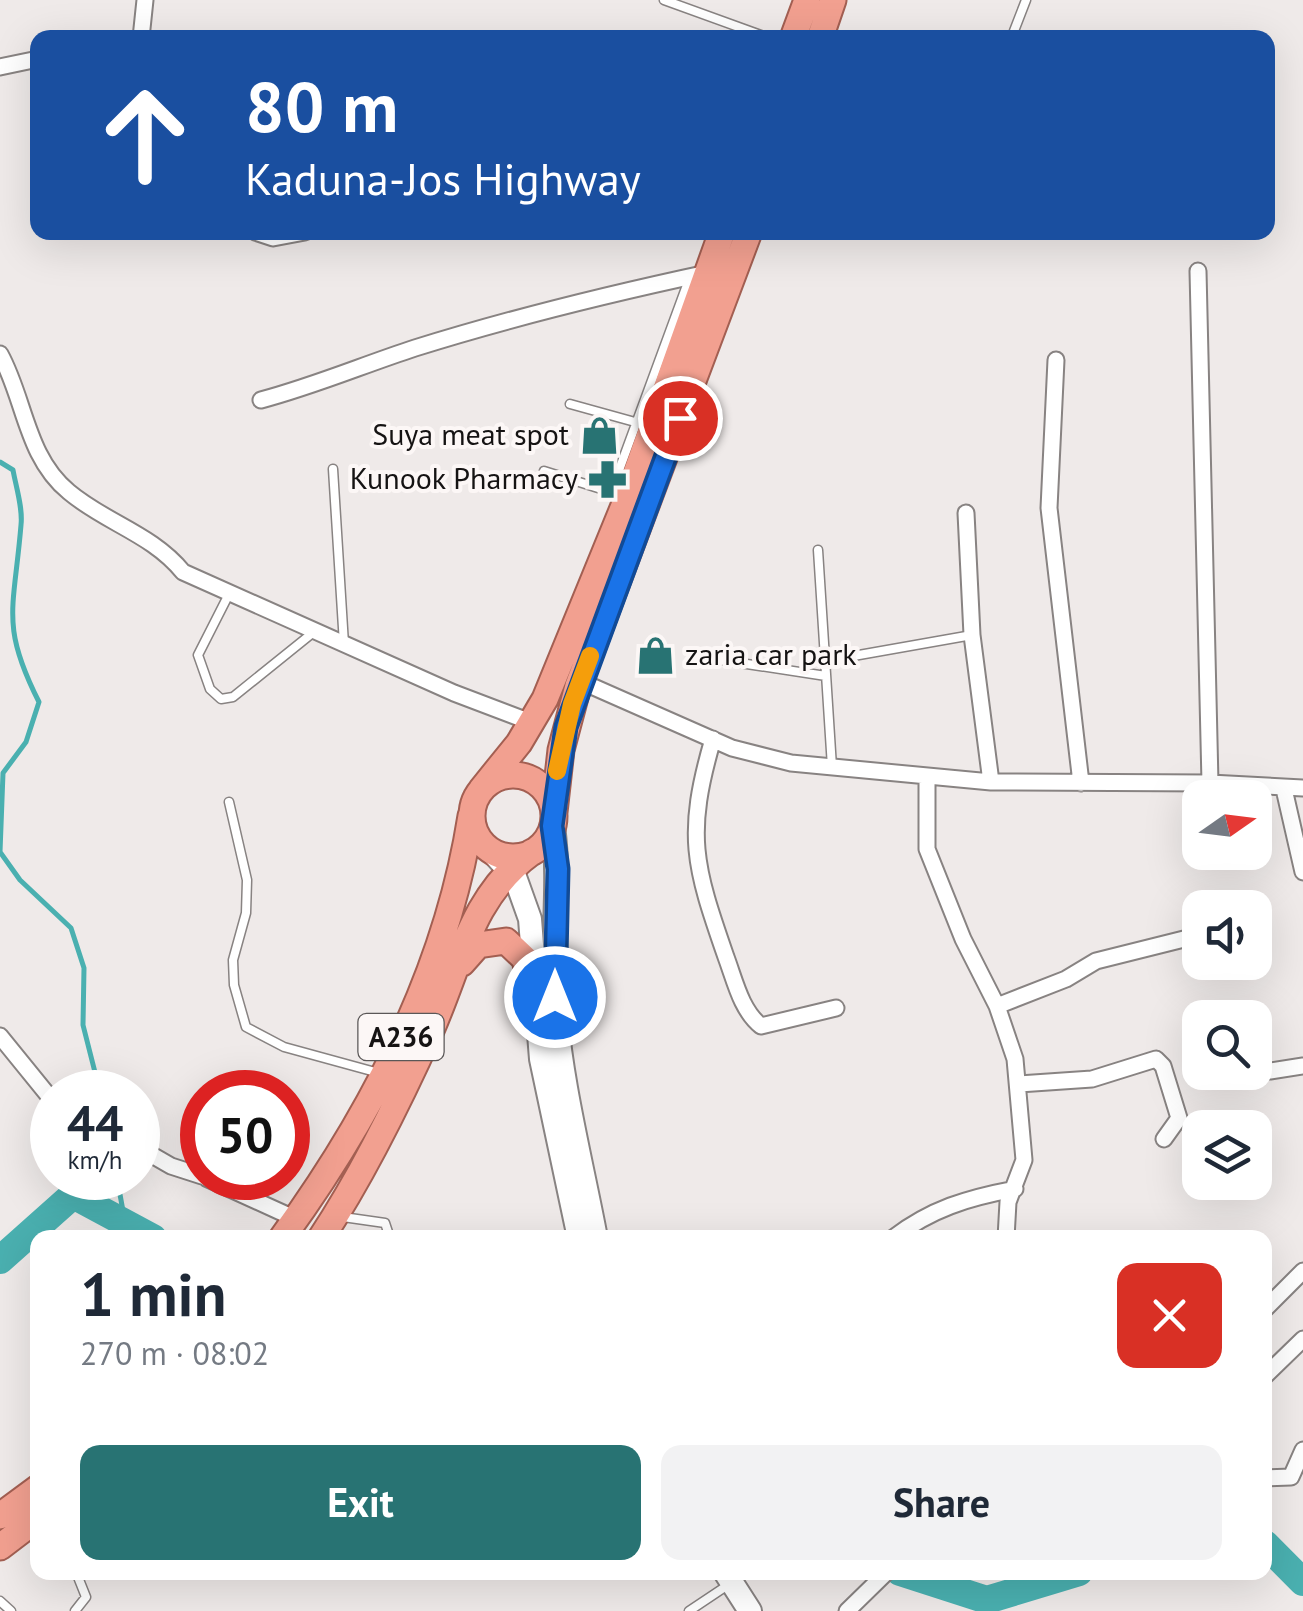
<!DOCTYPE html>
<meta charset="utf-8">
<style>
:root{--surface:#fff;--page:#f2f2f3;--text:#1f2937;--muted:#747a83;--accent:#287373}
body{margin:0;font-family:"PT Sans",sans-serif;background:var(--page);color:var(--text);height:100vh;display:flex;flex-direction:column;font-size:38px;white-space:nowrap}
*{box-sizing:border-box;margin:0}
p{font-size:32px;color:var(--muted)}
.icon{flex:none;width:55px;height:55px;fill:none;stroke:currentColor;stroke-width:2;stroke-linecap:round;stroke-linejoin:round}
.map{position:relative;flex:1;overflow:hidden}
.side{position:absolute;left:30px;top:1230px;width:1242px;height:350px;display:flex;flex-direction:column;background:var(--surface);border-radius:20px;box-shadow:0 10px 40px #0002}
.side>*{flex:none}
.top-card{position:absolute;left:30px;top:30px;width:1245px;height:210px;border-radius:20px;box-shadow:0 10px 40px #0002;background:#1a4fa0;color:#fff;overflow:hidden}
.needle{width:65px;rotate:76deg}
.controls{position:absolute;left:1182px;top:780px;display:grid;gap:20px}
.controls a{display:grid;place-items:center;width:90px;height:90px;border-radius:20px;background:var(--surface);box-shadow:0 10px 40px #0002;font-size:50px}
.speed{position:absolute;left:30px;top:1070px;display:flex;gap:20px;font-size:50px;font-weight:700;text-align:center}
.speed>*{display:grid;place-content:center;width:130px;height:130px;border-radius:50%;background:var(--surface);box-shadow:0 10px 40px #0002;line-height:1}
.speed small{font-size:25px;font-weight:400}
.speed .limit{border:15px solid #d22;background:#fff;color:#111}
.pin{position:absolute;display:grid;place-items:center;width:85px;height:85px;color:#fff;margin:-42px;border:5px solid #fff;border-radius:50%;box-shadow:0 2px 10px #0007}
.me{position:absolute;width:110px;margin:-55px;rotate:0deg;stroke-linejoin:round;filter:drop-shadow(0 0 8px #0008)}
.turn{display:flex;align-items:center;gap:35px;height:210px;padding:0 50px;font-size:45px}
.turn .icon{width:130px;height:130px;stroke-width:2.5}
.turn b{display:block;font-size:70px;line-height:85px}
.round{display:grid;place-items:center;flex:none;width:105px;height:105px;border-radius:20px;background:var(--page)}
.headline{display:flex;align-items:center;justify-content:space-between;height:170px;padding:0 50px}
h1{font-size:60px;font-weight:700;line-height:75px}
.cta{display:flex;gap:20px;margin-top:auto;padding:20px 50px}
.cta a{flex:1;height:115px;border-radius:20px;background:var(--accent);color:#fff;font-size:40px;font-weight:700;line-height:115px;text-align:center}
.cta a+a{background:var(--page);color:var(--text)}
.map>svg:first-child{display:block}
.lines{fill:none;stroke-linecap:round;stroke-linejoin:round}
.stream{stroke:#4ab0b0;stroke-width:5}
.river{stroke:#4ab0b0;stroke-width:28}
.service-casing{stroke:#888382;stroke-width:11}
.minor-casing{stroke:#888382;stroke-width:19}
.secondary-casing{stroke:#888382;stroke-width:26}
.trunk-casing{stroke:#a35f52;stroke-width:29}
.service{stroke:#fff;stroke-width:8}
.minor{stroke:#fff;stroke-width:15}
.secondary{stroke:#fff;stroke-width:22}
.trunk{stroke:#f2a090;stroke-width:25}
.route-casing{stroke:#114b97;stroke-width:25}
.route{stroke:#1a73e8;stroke-width:18}
.slow{stroke:#f59e0b;stroke-width:18}
.labels{text-anchor:middle;stroke-width:8;stroke-linejoin:round;paint-order:stroke}
.shield{fill:#fcf7f6;stroke:#5a5757;stroke-width:2.5}
.shield-label{font-size:28px;font-weight:bold;fill:#151313}
.poi-label{font-size:30px;fill:#151313;stroke:#fcf7f6;text-anchor:end}
</style>
<div class="map">
<svg width="1303" height="1611" viewBox="0 0 1303 1611">
<rect width="100%" height="100%" fill="#efeae9"/>
<g class="lines">
<path class="stream" d="M0 462 13 470C16 487 23 508 21 525 14 610 0 625 39 702L26 742 3 773 0 852 20 880 71 928 84 968 83 1025 100 1092
M117 1178 125 1222"/>
<path class="river" d="M0 1260 73 1195 153 1238
M1265 1544 1303 1582
M900 1572 987 1600 1079 1572"/>
<defs>
<path id="service" d="M664 0 769 38
M1014 31 1026 0
M570 404 635 422
M333 469 344 644
M544 471 614 493
M611 492 690 277
M818 550 832 767
M229 594 198 655 210 689 221 699 233 697 315 631
M714 659 826 676
M825 661 972 635
M229 802 247 880 246 913 233 960 234 985 246 1027 284 1047 379 1073
M343 1217 385 1223 390 1238
M0 1601 11 1611
M75 1611 86 1597 76 1572
M689 1611 728 1585"/>
<path id="minor" d="M141 38 145 0
M0 67 38 59
M255 232 273 238 305 232
M1198 271 1210 783
M0 354C25 399 26 457 69 492 106 523 152 534 183 572L454 693 533 723
M1056 360 1049 508 1081 783
M261 400C314 386 363 365 415 348 511 318 609 294 707 273
M966 513 972 635 991 782
M580 681 732 748 791 763 991 782 1210 783 1303 788
M713 739C685 835 694 865 726 957 735 981 741 1010 761 1026L836 1008
M927 779V849L963 939 997 1006 1015 1059 1024 1160 1008 1202 1006 1238
M1284 789 1303 872
M997 1006 1066 979 1096 961 1200 935
M0 1036 52 1100
M1270 1071 1303 1066
M1019 1084 1092 1079 1156 1059 1163 1066 1179 1118 1164 1139
M138 1147 171 1166 202 1176
M206 1178 296 1219
M893 1238C931 1209 967 1198 1015 1189
M1265 1309 1303 1271
M1265 1376 1303 1339
M1265 1478 1291 1477 1303 1450
M847 1611 887 1572"/>
<path id="secondary" d="M553 826C561 885 551 944 555 1003 561 1083 581 1159 596 1238
M493 853 515 877 530 919 541 1059 579 1238
M725 1572 750 1611"/>
<path id="trunk" d="M793 38 807 0
M820 38 833 0
M472 816a41 41 0 1 1 82 0a41 41 0 1 1-82 0Z
M481 790 519 743 545 699 628 496 722 232
M554 812 561 750 578 686 749 232
M462 963 478 945 506 941 525 959 534 1004
M282 1238C373 1113 447 970 471 816
M321 1238C364 1173 400 1099 432 1028 461 962 471 896 532 852
M0 1516 38 1488
M0 1547 38 1518"/>
</defs>
<use href="#service" class="service-casing"/>
<use href="#minor" class="minor-casing"/>
<use href="#secondary" class="secondary-casing"/>
<use href="#trunk" class="trunk-casing"/>
<use href="#service" class="service"/>
<use href="#minor" class="minor"/>
<use href="#secondary" class="secondary"/>
<use href="#trunk" class="trunk"/>
</g>
<g class="lines">
<defs>
<path id="route" d="M555 997 558 869 552 826 566 727 680 418"/>
</defs>
<use href="#route" class="route-casing"/>
<use href="#route" class="route"/>
<path class="slow" d="M557 771 572 704 590 656"/>
</g>
<defs>
<symbol id="shop-bare" viewBox="-9 -9 18 18"><path d="M-5-2.5h2.3a2.7 3.5 0 0 1 5.4 0H5L5.5 6h-11ZM-1.5-2.5h3a1.5 2.3 0 0 0-3 0Z" fill="#287373" stroke="#fcf7f6" stroke-width="2.5" paint-order="stroke"/></symbol>
<symbol id="pharmacy-bare" viewBox="-9 -9 18 18"><path d="M-2-6h4v4h4v4h-4v4h-4v-4h-4v-4h4Z" fill="#287373" stroke="#fcf7f6" stroke-width="2.5" paint-order="stroke"/></symbol>
</defs>
<g fill-rule="evenodd">
<use href="#shop-bare" x="572" y="408" width="55" height="55"/>
<use href="#pharmacy-bare" x="580" y="452" width="55" height="55"/>
<use href="#shop-bare" x="628" y="628" width="55" height="55"/>
</g>
<g class="labels">
<rect class="shield" x="358.5" y="1014" width="85" height="46" rx="8"/>
<g class="shield-label">
<text x="401" y="1047">A236</text>
</g>
<g class="poi-label">
<text x="569" y="445">Suya meat spot</text>
<text x="578" y="489">Kunook Pharmacy</text>
<text x="685" y="665" text-anchor="start">zaria car park</text>
</g>
</g>
</svg>
<div class="controls">
<a><svg class="needle" viewBox="-14 -14 28 28"><path d="M0-13l5 13h-10z" fill="#e53935"/><path d="M0 13l5-13h-10z" fill="#747a83"/></svg></a>
<a><svg class="icon" aria-label="sound" viewBox="0 0 24 24"><path d="M4 9h4l5-4v14l-5-4H4zM17 9q2 3 0 6"/></svg></a>
<a><svg class="icon" aria-label="search" viewBox="0 0 24 24"><circle cx="10" cy="10" r="6"/><path d="M15 15l6 6"/></svg></a>
<a><svg class="icon" aria-label="layers" viewBox="0 0 24 24"><path d="M12 4l9 5-9 5-9-5zM3 14l9 5 9-5"/></svg></a>
</div>
<div class="speed"><div>44<small>km/h</small></div><div class="limit">50</div></div>
<div class="pin" style="left:680px;top:418px;background:#d93025"><svg class="icon" aria-label="arrive" viewBox="0 0 24 24"><path d="M6 21V4h12l-3 4 3 4H6"/></svg></div>
<svg class="me" style="left:555px;top:997px" viewBox="-20 -20 40 40"><circle r="17" fill="#1a73e8" stroke="#fff" stroke-width="3"/><path d="M0-11L8 9 0 5-8 9z" fill="#fff"/></svg>
<div class="top-card">
<div class="turn"><svg class="icon" aria-label="ahead" viewBox="0 0 24 24"><path d="M12 20V5M6 11l6-6 6 6"/></svg><div><b>80 m</b>Kaduna-Jos Highway</div></div>
</div>
<section class="side">
<div class="headline"><div><h1>1 min</h1><p>270 m · 08:02</p></div><a class="round" style="background:#d93025;color:#fff"><svg class="icon" aria-label="close" viewBox="0 0 24 24"><path d="M6 6l12 12M18 6L6 18"/></svg></a></div>
<div class="cta"><a>Exit</a><a>Share</a></div>
</section>
</div>
